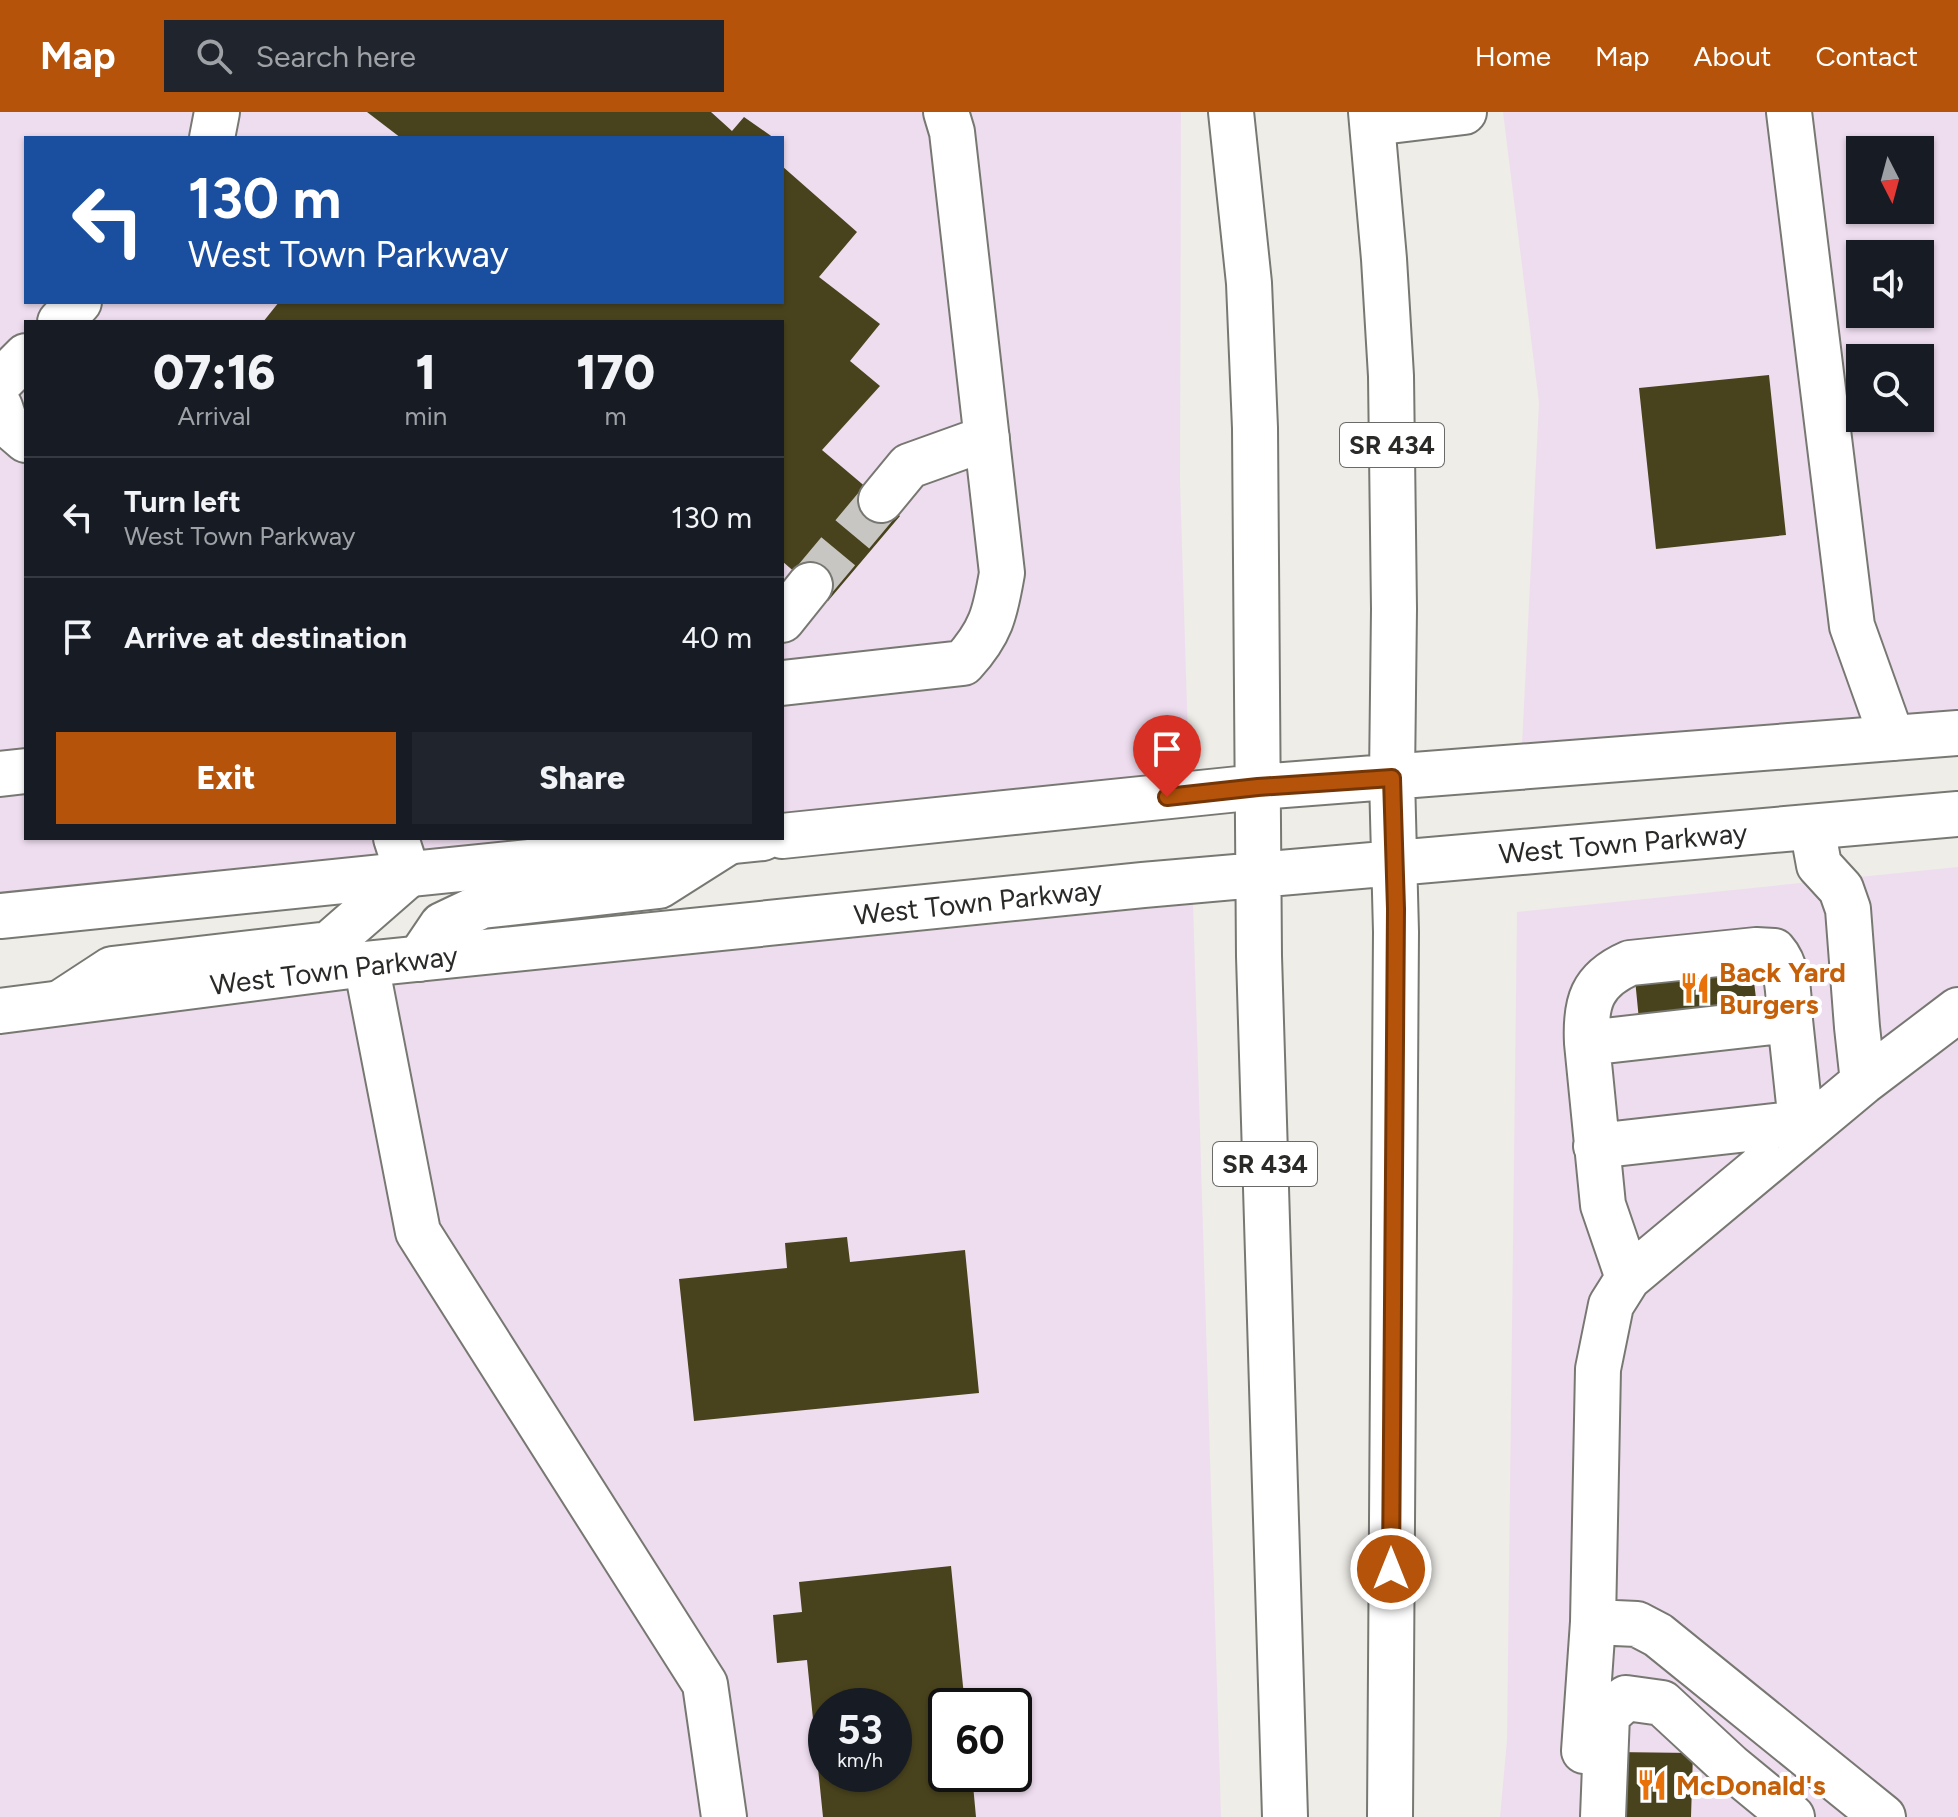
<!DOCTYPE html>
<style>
:root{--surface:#171b24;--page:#20242c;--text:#f1f3f6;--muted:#9ea1a6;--line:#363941;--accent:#b45309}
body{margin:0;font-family:Figtree,sans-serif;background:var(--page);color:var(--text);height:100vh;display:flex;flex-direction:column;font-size:30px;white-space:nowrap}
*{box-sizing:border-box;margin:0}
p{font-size:26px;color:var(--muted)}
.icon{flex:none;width:44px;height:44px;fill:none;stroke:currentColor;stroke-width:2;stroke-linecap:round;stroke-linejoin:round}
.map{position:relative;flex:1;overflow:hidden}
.panel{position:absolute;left:24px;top:208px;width:760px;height:520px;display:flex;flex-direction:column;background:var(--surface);border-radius:0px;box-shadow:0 2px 6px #0004}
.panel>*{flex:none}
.guide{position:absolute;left:24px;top:24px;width:760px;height:168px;border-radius:0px;box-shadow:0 2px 6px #0004;background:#1a4fa0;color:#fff;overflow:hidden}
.needle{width:52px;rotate:174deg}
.buttons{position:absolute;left:1846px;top:24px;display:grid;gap:16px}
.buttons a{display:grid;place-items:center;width:88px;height:88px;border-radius:0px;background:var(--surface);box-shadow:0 2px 6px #0004;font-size:40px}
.speed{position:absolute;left:808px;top:1576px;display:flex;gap:16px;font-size:40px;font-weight:700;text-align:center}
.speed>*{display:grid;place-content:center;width:104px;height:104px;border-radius:50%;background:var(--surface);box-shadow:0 2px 6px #0004;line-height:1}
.speed small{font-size:20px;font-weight:400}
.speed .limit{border:4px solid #111;border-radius:12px;background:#fff;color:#111}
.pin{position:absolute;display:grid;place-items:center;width:68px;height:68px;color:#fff;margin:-82px -34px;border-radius:50% 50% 50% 0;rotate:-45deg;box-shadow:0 0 8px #0007}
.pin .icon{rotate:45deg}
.me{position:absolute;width:88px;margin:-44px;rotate:0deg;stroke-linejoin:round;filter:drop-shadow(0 0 6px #0008)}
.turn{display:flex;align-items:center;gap:28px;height:168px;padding:0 32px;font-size:36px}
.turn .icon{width:104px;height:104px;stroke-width:2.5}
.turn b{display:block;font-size:56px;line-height:68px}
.eta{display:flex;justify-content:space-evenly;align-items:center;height:136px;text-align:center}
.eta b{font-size:48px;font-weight:800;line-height:56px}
.primary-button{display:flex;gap:16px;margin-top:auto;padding:16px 32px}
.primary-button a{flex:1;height:92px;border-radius:0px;background:var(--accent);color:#fff;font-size:32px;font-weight:800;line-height:92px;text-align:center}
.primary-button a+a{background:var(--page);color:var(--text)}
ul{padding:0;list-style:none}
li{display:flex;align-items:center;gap:24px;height:120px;padding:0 32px;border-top:2px solid var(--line)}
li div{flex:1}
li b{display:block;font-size:30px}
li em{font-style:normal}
header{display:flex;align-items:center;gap:48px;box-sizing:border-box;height:112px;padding:0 40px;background:var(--accent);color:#fff}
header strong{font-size:38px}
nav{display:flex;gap:44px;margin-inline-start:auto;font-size:28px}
.search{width:560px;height:72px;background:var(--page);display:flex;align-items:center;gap:20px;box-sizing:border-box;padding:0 28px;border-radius:0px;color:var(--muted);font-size:30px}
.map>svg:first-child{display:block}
.commercial{fill:#eeddef;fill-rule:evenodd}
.building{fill:#49431d;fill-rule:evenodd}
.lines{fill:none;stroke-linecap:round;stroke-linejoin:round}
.minor-tunnel{stroke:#c7c6c2;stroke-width:44;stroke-dasharray:44 22;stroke-linecap:butt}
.minor-casing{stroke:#787873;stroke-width:48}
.major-casing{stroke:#787873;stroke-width:48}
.minor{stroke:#fff;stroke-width:44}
.major{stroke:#fff;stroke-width:44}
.route-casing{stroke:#753606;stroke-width:20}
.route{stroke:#b45309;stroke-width:14}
.labels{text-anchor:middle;stroke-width:8;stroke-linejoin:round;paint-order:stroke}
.shield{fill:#fff;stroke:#6a6a68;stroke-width:2}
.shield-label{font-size:26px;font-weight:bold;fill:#2a2a28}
.street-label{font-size:28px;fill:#2a2a28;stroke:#fff}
.food-label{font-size:28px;font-weight:bold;fill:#c56008;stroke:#fff;text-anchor:start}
</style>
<header>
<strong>Map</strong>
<div class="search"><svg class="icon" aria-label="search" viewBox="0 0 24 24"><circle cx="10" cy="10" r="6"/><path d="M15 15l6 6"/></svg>Search here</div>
<nav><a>Home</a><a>Map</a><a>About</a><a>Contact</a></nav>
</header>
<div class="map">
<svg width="1958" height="1705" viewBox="0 0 1958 1705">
<rect width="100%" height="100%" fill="#eeede8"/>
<path class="commercial" d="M0 0H1181L1180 371 1189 659 782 701V210H26V726H536L0 781ZM26 26H782V190H26Z
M1503 0H1958V598L1522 633 1539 291ZM1860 38H1920V98H1860ZM1860 142H1920V202H1860ZM1860 246H1920V306H1860Z
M1958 755V1705H1500L1507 1628 1517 800Z
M1193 792 1221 1705H0V921L369 875ZM826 1594H894V1662H826ZM946 1594H1014V1662H946Z"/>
<path class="building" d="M367 0H711L732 19 744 5 774 26H401Z
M782 54 857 120 819 165 880 212 850 249 880 274 822 338 900 404 828 489 782 449V210H263L279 190H782Z
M1769 263 1786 423 1656 437 1639 276Z
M1751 844 1757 895 1639 908 1634 857Z
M847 1125 850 1150 965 1138 979 1281 694 1309 679 1167 787 1156 785 1131Z
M951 1454 965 1594H946V1662H972L976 1705H823L807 1548 777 1551 773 1503 802 1500 799 1470ZM826 1594H894V1662H826Z
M1614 1640 1693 1641 1691 1705H1611Z"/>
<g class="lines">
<path class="minor-tunnel" d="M810 473 881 388"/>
<defs>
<path id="minor" d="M1789 0 1852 514 1892 626
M1373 11 1464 0
M212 26 217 0
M60 210 79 190
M0 270 26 244
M0 295 5 310 26 328
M881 388 909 354 987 326
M782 508 810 473
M782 571 963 551C991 520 995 502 1002 461L952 20 946 0
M0 662 26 659
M1812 715 1819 753 1841 777 1848 797 1857 915 1863 970
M419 847 442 813 482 794 659 774 730 729
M366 852 418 1120 705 1572 724 1705
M60 891 112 857 329 832 408 763 396 726
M1587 931C1585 891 1591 868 1630 851L1756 838 1774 839C1790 857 1788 885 1790 908
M1596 1034 1801 1011 1790 908 1587 931 1603 1093 1628 1166
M1584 1639 1593 1510
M1603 1705 1607 1603 1626 1586 1662 1591 1730 1654 1792 1705
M1883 1705 1658 1523 1637 1512 1593 1510 1598 1257 1611 1193 1628 1166 1863 970 1958 898"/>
<path id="major" d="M1231 0 1249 171 1255 316 1259 844 1285 1705
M1371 0 1384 147 1391 264 1394 497 1392 666 1396 820 1390 1705
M782 724 1258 675 1958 621
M0 804 763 726
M0 899 366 852 1143 773 1958 702"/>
</defs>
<use href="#minor" class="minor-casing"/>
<use href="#major" class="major-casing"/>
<use href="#minor" class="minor"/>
<use href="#major" class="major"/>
</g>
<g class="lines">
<defs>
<path id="route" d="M1167 685 1258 675 1392 666 1396 797 1391 1457"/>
</defs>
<use href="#route" class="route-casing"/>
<use href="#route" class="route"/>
</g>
<defs>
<symbol id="restaurant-bare" viewBox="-9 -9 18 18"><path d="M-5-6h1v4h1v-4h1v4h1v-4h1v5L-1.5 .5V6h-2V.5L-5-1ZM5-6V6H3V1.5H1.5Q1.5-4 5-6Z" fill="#e8710a" stroke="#fff" stroke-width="2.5" paint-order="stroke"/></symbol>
</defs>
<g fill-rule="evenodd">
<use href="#restaurant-bare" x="1673" y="854" width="44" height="44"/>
<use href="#restaurant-bare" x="1630" y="1651" width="44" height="44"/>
</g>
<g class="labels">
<g class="shield">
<rect x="1340" y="311" width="104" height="44" rx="6"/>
<rect x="1213" y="1030" width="104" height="44" rx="6"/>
</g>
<g class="shield-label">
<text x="1392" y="342">SR 434</text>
<text x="1265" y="1061">SR 434</text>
</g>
<g class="street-label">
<text transform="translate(1623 731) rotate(-5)" y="10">West Town Parkway</text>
<text transform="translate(978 790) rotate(-6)" y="10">West Town Parkway</text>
<text transform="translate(334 858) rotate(-7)" y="10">West Town Parkway</text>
</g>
<g class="food-label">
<text x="1719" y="870">Back Yard<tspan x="1719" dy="32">Burgers</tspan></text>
<text x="1676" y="1683">McDonald's</text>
</g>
</g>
</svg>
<div class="buttons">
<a><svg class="needle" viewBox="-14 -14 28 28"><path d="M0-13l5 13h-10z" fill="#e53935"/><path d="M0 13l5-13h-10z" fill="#9ea1a6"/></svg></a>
<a><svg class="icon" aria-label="sound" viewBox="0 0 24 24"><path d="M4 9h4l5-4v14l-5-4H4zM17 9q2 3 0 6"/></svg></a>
<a><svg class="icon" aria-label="search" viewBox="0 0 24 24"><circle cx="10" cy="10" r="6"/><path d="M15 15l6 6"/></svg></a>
</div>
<div class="speed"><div>53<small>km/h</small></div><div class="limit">60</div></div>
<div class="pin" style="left:1167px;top:685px;background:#d93025"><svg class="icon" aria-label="arrive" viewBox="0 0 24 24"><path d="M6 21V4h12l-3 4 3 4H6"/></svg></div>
<svg class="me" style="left:1391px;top:1457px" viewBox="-20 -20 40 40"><circle r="17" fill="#b45309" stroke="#fff" stroke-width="3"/><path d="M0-11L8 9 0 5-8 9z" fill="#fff"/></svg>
<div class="guide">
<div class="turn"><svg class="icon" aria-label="left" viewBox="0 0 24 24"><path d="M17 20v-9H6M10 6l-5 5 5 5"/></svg><div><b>130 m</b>West Town Parkway</div></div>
</div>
<section class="panel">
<div class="eta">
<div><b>07:16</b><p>Arrival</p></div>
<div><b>1</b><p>min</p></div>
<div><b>170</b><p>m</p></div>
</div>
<ul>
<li><svg class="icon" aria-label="left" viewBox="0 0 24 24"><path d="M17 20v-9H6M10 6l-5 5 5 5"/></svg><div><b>Turn left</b><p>West Town Parkway</p></div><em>130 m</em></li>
<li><svg class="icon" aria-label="arrive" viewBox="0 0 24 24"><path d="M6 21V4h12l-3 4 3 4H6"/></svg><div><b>Arrive at destination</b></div><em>40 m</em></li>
</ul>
<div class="primary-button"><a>Exit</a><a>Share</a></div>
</section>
</div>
